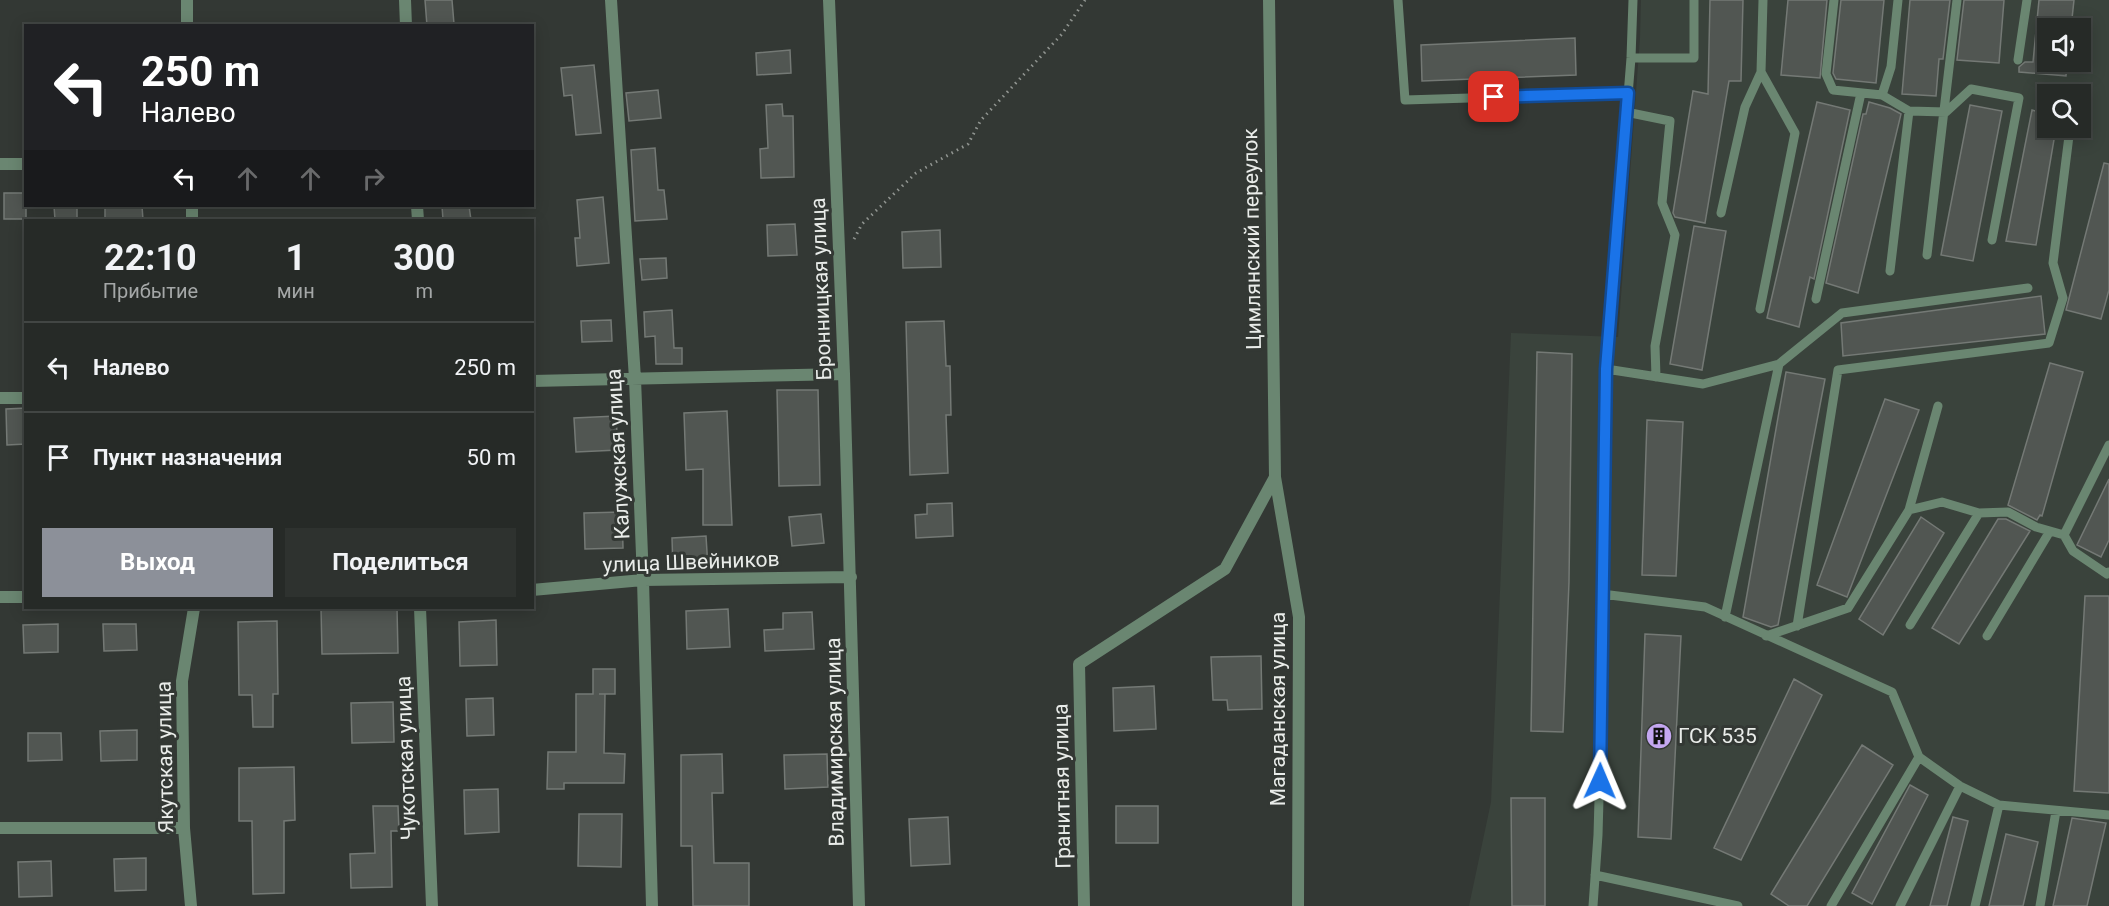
<!DOCTYPE html>
<html lang="ru">
<meta charset="utf-8">
<style>
:root{--surface:#262a27;--page:#2e322f;--text:#f1f3f6;--muted:#a4a7a7;--line:#424644;--accent:#8c9099}
body{margin:0;font-family:Roboto,sans-serif;background:var(--page);color:var(--text);height:100vh;display:flex;flex-direction:column;font-size:22px;white-space:nowrap}
*{box-sizing:border-box;margin:0}
p{font-size:20px;color:var(--muted)}
.icon{flex:none;width:33px;height:33px;fill:none;stroke:currentColor;stroke-width:2;stroke-linecap:round;stroke-linejoin:round}
.map{position:relative;flex:1;overflow:hidden}
.panel{position:absolute;left:24px;top:219px;width:510px;height:390px;display:flex;flex-direction:column;background:var(--surface);border-radius:0px;box-shadow:0 3px 15px #0003,0 0 0 2px var(--line)}
.panel>*{flex:none}
.hud{position:absolute;left:24px;top:24px;width:510px;height:183px;border-radius:0px;box-shadow:0 3px 15px #0003,0 0 0 2px var(--line);background:#202124;color:#fff;overflow:hidden}
.controls{position:absolute;left:2037px;top:18px;display:grid;gap:12px}
.controls a{display:grid;place-items:center;width:54px;height:54px;border-radius:0px;background:var(--surface);box-shadow:0 3px 15px #0003,0 0 0 2px var(--line);font-size:30px}
.pin{position:absolute;display:grid;place-items:center;width:51px;height:51px;color:#fff;margin:-26px;border-radius:12px;box-shadow:0 3px 9px #0006}
.me{position:absolute;width:66px;margin:-33px;rotate:1deg;stroke-linejoin:round;filter:drop-shadow(0 0 4px #0008)}
.turn{display:flex;align-items:center;gap:21px;height:126px;padding:0 18px;font-size:27px}
.turn .icon{width:78px;height:78px;stroke-width:2.5}
.turn b{display:block;font-size:42px;line-height:51px}
.lanes{display:flex;align-items:center;height:57px;padding:0 18px;background:#0003;justify-content:center;gap:30px;direction:ltr}
.lanes .off{opacity:.35}
.eta{display:flex;justify-content:space-evenly;align-items:center;height:102px;text-align:center}
.eta b{font-size:36px;font-weight:700;line-height:42px}
.button{display:flex;gap:12px;margin-top:auto;padding:12px 18px}
.button a{flex:1;height:69px;border-radius:0px;background:var(--accent);color:#fff;font-size:24px;font-weight:700;line-height:69px;text-align:center}
.button a+a{background:var(--page);color:var(--text)}
ul{padding:0;list-style:none}
li{display:flex;align-items:center;gap:18px;height:90px;padding:0 18px;border-top:2px solid var(--line)}
li div{flex:1}
li b{display:block;font-size:22px}
li em{font-style:normal}
.map>svg:first-child{display:block}
.built{fill:#3a433c;fill-rule:evenodd}
.building{fill:#515652;stroke:#747975;stroke-width:1.5}
.lines{fill:none;stroke-linecap:round;stroke-linejoin:round}
.path{stroke:#919591;stroke-width:3;stroke-dasharray:1.5 4.5;stroke-linecap:butt}
.lane{stroke:#6a8671;stroke-width:9}
.street{stroke:#6a8671;stroke-width:12}
.route-casing{stroke:#114b97;stroke-width:15}
.route{stroke:#1a73e8;stroke-width:10}
.labels{text-anchor:middle;stroke-width:6;stroke-linejoin:round;paint-order:stroke}
.street-label{font-size:21px;fill:#e9ece9;stroke:#333834}
.poi-label{font-size:21px;fill:#e9ece9;stroke:#333834;text-anchor:start}
</style>
<div class="map">
<svg width="2109" height="906" viewBox="0 0 2109 906">
<rect width="100%" height="100%" fill="#333834"/>
<path class="built" d="M1641 0H2109V906H1469L1491 802 1511 333 1618 337 1640 38ZM2048 28H2080V62H2048ZM2048 94H2080V128H2048Z"/>
<path class="building" d="M425 0H452L454 24 427 26Z
M1710 0H1743L1741 81H1729L1705 223 1675 217 1673 213 1693 91 1708 94Z
M1788 0H1827L1820 78 1781 75Z
M1841 0H1884L1876 83 1836 79 1833 73Z
M1910 0H1950L1943 59H1939L1936 96 1902 94Z
M1964 0H2004L1999 63 1957 60Z
M2039 0H2074L2071 28H2048V62H2067L2066 76 2019 72V67L2025 62H2033Z
M1575 38 1576 75 1422 81 1421 45Z
M790 50 791 73 757 75 756 53Z
M594 65 601 133 576 135 572 95 564 96 561 68Z
M658 90 661 118 629 121 626 93Z
M1817 102 1850 110 1814 279 1810 277 1799 327 1767 318Z
M1869 102 1890 108 1901 114 1858 293 1826 283 1863 114H1866Z
M782 104 783 116H793L794 177 761 178 760 149 768 148 766 105Z
M1970 105 2002 111 1973 261 1941 255Z
M2032 110 2048 115V128H2056L2036 245 2006 241Z
M655 148 658 190H664L667 219 635 221 631 150Z
M2104 163 2109 164V290L2101 319 2066 310Z
M4 193H26V219H4Z
M603 197 609 263 577 266 575 238H580L577 200Z
M54 206H77V220H55Z
M105 206H142L143 220H105Z
M442 206H469L471 220H443Z
M795 224 797 255 768 256 767 225Z
M1694 226 1726 231 1702 370 1670 364Z
M940 230 941 267 903 268 902 232Z
M666 258 667 278 642 280 640 259Z
M2041 296 2045 334 1843 356 1841 323Z
M672 310 674 348H682V364H656L655 336 645 337 644 312Z
M611 320 612 341 582 342 581 321Z
M944 321 946 366H950L951 415H946L948 473 910 475 906 322Z
M1537 352 1572 354 1569 582 1563 732 1531 731Z
M2050 363 2083 372 2042 516 2040 515 2037 520 2008 505Z
M1786 372 1825 379 1778 625 1771 627 1743 617Z
M777 390H818L820 485 779 486Z
M1885 399 1919 410 1847 597 1817 585Z
M26 408V444L7 445 6 409Z
M727 411 732 525H703V469L686 470 684 413Z
M616 416 618 450 576 452 574 418Z
M1647 420 1683 422 1676 576 1642 575Z
M2109 479V540L2101 557 2077 545Z
M952 503 953 536 916 538 915 515 927 514V504Z
M622 512 623 548 585 549 584 513Z
M821 514 824 543 792 546 789 517Z
M1921 517 1944 533 1883 635 1859 619Z
M1998 519H2006L2030 531 1959 644 1932 628Z
M706 536 708 568 673 570 672 538Z
M2085 596H2109V793L2074 791Z
M321 608H397L398 653 322 654Z
M728 609 730 647 687 649 686 611Z
M812 612 814 649 765 651 764 630 783 629V613Z
M496 620 497 665 460 666 459 622Z
M277 621 278 694H273V727H253L252 695H239L238 622Z
M58 624V652L24 653 23 625Z
M103 624H136L137 650 104 651Z
M1645 634 1681 636 1671 839 1638 837Z
M1261 656 1262 709 1228 710 1227 700H1213L1211 657Z
M593 669H615V694H599H605L604 753 625 754 624 783H564V789H547L548 752H576V694H593Z
M1794 679 1822 695 1741 860 1714 848Z
M1154 686 1156 729 1114 731 1113 688Z
M493 698 494 735 467 736 466 699Z
M393 702 394 742 352 743 351 703Z
M137 730V760L101 761 100 731Z
M28 733H61L62 760 28 761Z
M1862 745 1893 765 1807 906H1789L1771 894Z
M722 754 723 793H712L714 863H749V906H693L692 846H681V755Z
M827 754 828 787 785 789 784 755Z
M294 767 295 820 284 821V893L253 894 252 821H239V768Z
M1910 785 1928 795 1872 904 1852 893Z
M498 789 499 832 465 834 464 790Z
M1511 798H1545V906H1512Z
M373 806H398L399 831H391L392 887 351 888 350 854 375 853Z
M1116 806H1158V843H1116Z
M579 814H622L621 867 578 866Z
M948 817 950 864 911 866 909 819Z
M1953 817 1968 821 1947 906H1930Z
M2072 818 2106 823 2087 906H2053Z
M2006 834 2038 842 2023 906H1989Z
M146 858V890L115 891 114 859Z
M51 861 52 896 19 897 18 862Z"/>
<g class="lines">
<path class="path" d="M854 239 862 224 916 173 968 144 981 120 1062 34 1085 0"/>
<path class="lane" d="M1398 0 1405 100 1628 93
M1834 0 1826 74 1833 90 1882 95 1909 111 1946 112 1971 89 2019 98 1992 240
M1631 58H1694V0
M2018 60 2027 0
M1882 95 1891 67 1898 0
M1626 112 1670 121 1662 203 1675 235 1655 346 1656 377
M1721 213 1745 107 1761 72 1763 0
M1927 255 1957 0
M1890 271 1909 111
M1816 299 1861 93
M1760 309 1795 133 1761 72
M1606 369 1703 384 1779 364 1842 313 2028 288
M1909 510 1938 406
M2064 535 2109 445
M1602 594 1705 607 1892 692 1919 757 1960 786 1999 805 2109 815
M1725 617 1779 364
M1910 625 1979 513
M1797 626 1838 370 2049 343 2063 298 2053 263 2070 128
M1766 636 1848 608 1909 510 1942 502 1979 513 2008 512 2036 527 2064 535 2073 551 2107 574 2109 572
M1987 636 2050 531
M1595 875 1738 906
M1593 906 1598 835 1600 763 1606 369 1631 58 1633 0
M1831 906 1919 757
M1900 906 1960 786
M1975 906 1999 805
M2040 906 2056 811"/>
<path class="street" d="M187 0V26
M405 0 406 26
M611 0 635 379 643 580 652 906
M829 0 844 374 859 906
M1269 0 1275 477 1299 617 1298 906
M0 164H26
M192 206V220
M417 206 418 220
M532 381 844 374
M0 398H26
M532 590 643 580 851 577
M0 597H26
M420 608 432 906
M0 828H184
M191 906 184 828 182 681 194 608
M1084 906 1079 664 1225 569 1275 477"/>
</g>
<g class="lines">
<defs>
<path id="route" d="M1494 97 1628 93 1606 369 1600 781"/>
</defs>
<use href="#route" class="route-casing"/>
<use href="#route" class="route"/>
</g>
<defs>
<symbol id="building-disc" viewBox="-11 -11 22 22"><circle r="9.5" fill="#c4a7f1" stroke="#333834"/><path d="M-4-6H4V6H1V3H-1V6H-4ZM-2.5-4.3h1.7v1.8h-1.7ZM.8-4.3h1.7v1.8H.8ZM-2.5-1h1.7V.8h-1.7ZM.8-1h1.7V.8H.8Z" fill="#111"/></symbol>
</defs>
<g fill-rule="evenodd">
<use href="#building-disc" x="1644" y="721" width="30" height="30"/>
</g>
<g class="labels">
<g class="street-label">
<text transform="translate(1252 239) rotate(-91)" y="7">Цимлянский переулок</text>
<text transform="translate(821 289) rotate(-92)" y="7">Бронницкая улица</text>
<text transform="translate(618 454) rotate(-93)" y="7">Калужская улица</text>
<text transform="translate(691 562) rotate(-2)" y="7">улица Швейников</text>
<text transform="translate(1278 709) rotate(-90)" y="7">Магаданская улица</text>
<text transform="translate(835 742) rotate(-91)" y="7">Владимирская улица</text>
<text transform="translate(165 757) rotate(-91)" y="7">Якутская улица</text>
<text transform="translate(406 758) rotate(-92)" y="7">Чукотская улица</text>
<text transform="translate(1062 786) rotate(-91)" y="7">Гранитная улица</text>
</g>
<g class="poi-label">
<text x="1678" y="743">ГСК 535</text>
</g>
</g>
</svg>
<div class="controls">
<a><svg class="icon" aria-label="sound" viewBox="0 0 24 24"><path d="M4 9h4l5-4v14l-5-4H4zM17 9q2 3 0 6"/></svg></a>
<a><svg class="icon" aria-label="search" viewBox="0 0 24 24"><circle cx="10" cy="10" r="6"/><path d="M15 15l6 6"/></svg></a>
</div>
<div class="pin" style="left:1494px;top:97px;background:#d93025"><svg class="icon" aria-label="arrive" viewBox="0 0 24 24"><path d="M6 21V4h12l-3 4 3 4H6"/></svg></div>
<svg class="me" style="left:1600px;top:781px" viewBox="-20 -20 40 40"><path d="M0-17L14 15 0 8-14 15z" fill="#1a73e8" stroke="#fff" stroke-width="4"/></svg>
<div class="hud">
<div class="turn"><svg class="icon" aria-label="left" viewBox="0 0 24 24"><path d="M17 20v-9H6M10 6l-5 5 5 5"/></svg><div><b>250 m</b>Налево</div></div>
<div class="lanes"><svg class="icon" aria-label="left" viewBox="0 0 24 24"><path d="M17 20v-9H6M10 6l-5 5 5 5"/></svg><svg class="icon off" aria-label="ahead" viewBox="0 0 24 24"><path d="M12 20V5M6 11l6-6 6 6"/></svg><svg class="icon off" aria-label="ahead" viewBox="0 0 24 24"><path d="M12 20V5M6 11l6-6 6 6"/></svg><svg class="icon off" aria-label="right" viewBox="0 0 24 24"><path d="M7 20v-9h11M14 6l5 5-5 5"/></svg></div>
</div>
<section class="panel">
<div class="eta">
<div><b>22:10</b><p>Прибытие</p></div>
<div><b>1</b><p>мин</p></div>
<div><b>300</b><p>m</p></div>
</div>
<ul>
<li><svg class="icon" aria-label="left" viewBox="0 0 24 24"><path d="M17 20v-9H6M10 6l-5 5 5 5"/></svg><div><b>Налево</b></div><em>250 m</em></li>
<li><svg class="icon" aria-label="arrive" viewBox="0 0 24 24"><path d="M6 21V4h12l-3 4 3 4H6"/></svg><div><b>Пункт назначения</b></div><em>50 m</em></li>
</ul>
<div class="button"><a>Выход</a><a>Поделиться</a></div>
</section>
</div>
